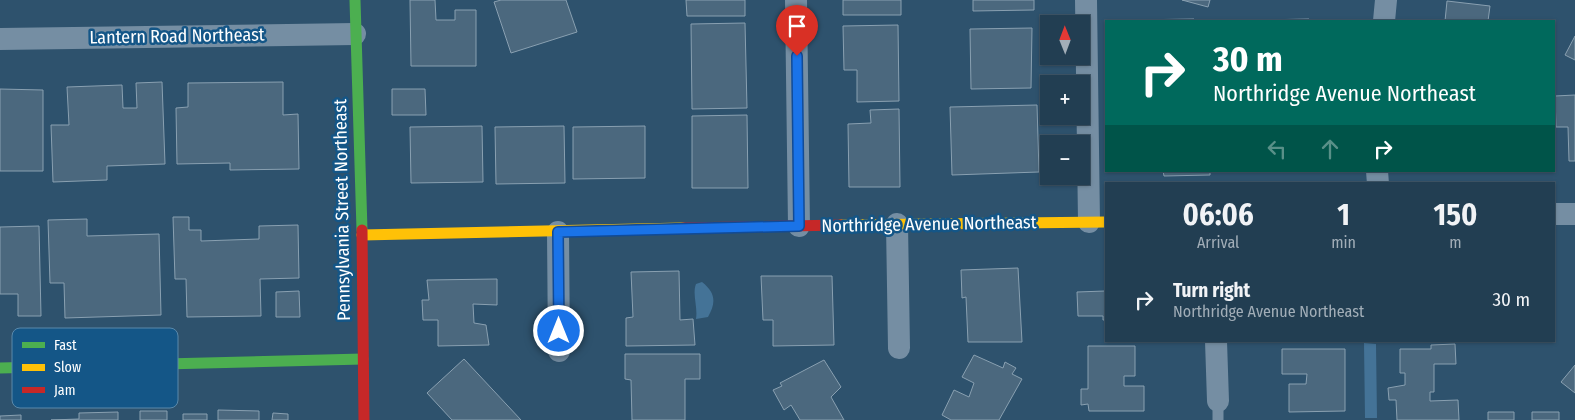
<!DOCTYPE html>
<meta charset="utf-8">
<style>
:root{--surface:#223e52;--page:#2e495c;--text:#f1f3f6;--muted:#a2aeb8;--line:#3f5769}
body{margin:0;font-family:"Fira Sans Condensed",sans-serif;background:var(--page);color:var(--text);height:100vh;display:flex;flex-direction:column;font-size:19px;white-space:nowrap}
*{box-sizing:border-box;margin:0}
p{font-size:16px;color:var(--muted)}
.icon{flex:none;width:28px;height:28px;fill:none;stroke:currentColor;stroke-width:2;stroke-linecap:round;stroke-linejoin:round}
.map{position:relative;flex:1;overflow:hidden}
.panel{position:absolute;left:1105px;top:182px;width:450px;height:160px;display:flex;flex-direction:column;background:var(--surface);border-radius:0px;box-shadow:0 1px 4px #0004,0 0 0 1px var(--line)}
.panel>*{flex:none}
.guide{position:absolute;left:1105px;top:20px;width:450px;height:152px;border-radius:0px;box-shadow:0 1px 4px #0004,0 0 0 1px var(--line);background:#00695c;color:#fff;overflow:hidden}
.needle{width:32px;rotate:359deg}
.tools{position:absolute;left:1040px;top:15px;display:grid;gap:10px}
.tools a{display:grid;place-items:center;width:50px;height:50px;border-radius:0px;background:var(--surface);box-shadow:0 1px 4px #0004,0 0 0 1px var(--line);font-size:25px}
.pin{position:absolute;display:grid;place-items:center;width:42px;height:42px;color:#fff;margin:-51px -21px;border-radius:50% 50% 50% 0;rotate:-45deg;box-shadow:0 0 5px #0007}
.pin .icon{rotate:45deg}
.me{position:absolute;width:55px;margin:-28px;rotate:0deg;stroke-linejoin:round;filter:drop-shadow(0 0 4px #0008)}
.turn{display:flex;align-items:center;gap:18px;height:105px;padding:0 25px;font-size:22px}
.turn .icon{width:65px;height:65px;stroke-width:2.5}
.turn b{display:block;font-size:35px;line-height:42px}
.lanes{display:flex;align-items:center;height:48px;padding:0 25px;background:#0003;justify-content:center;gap:25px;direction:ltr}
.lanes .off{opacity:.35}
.eta{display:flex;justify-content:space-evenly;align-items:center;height:85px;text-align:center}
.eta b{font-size:30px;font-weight:700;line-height:35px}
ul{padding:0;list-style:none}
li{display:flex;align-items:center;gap:15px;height:65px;padding:0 25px}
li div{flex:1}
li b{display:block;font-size:19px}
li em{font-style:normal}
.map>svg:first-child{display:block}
.water{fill:#447397}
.building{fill:#4b687e;stroke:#89a0b1}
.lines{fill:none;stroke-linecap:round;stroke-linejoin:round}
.lane{stroke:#758ea3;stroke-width:11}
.street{stroke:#758ea3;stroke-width:22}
.fast{stroke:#4caf50;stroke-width:11}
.slow{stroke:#ffc107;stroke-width:11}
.jam{stroke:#c62828;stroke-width:11}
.route-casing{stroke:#114b97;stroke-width:12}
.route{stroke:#1a73e8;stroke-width:9}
.labels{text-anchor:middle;stroke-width:5;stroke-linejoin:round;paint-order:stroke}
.street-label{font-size:18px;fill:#fff;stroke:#145687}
.key{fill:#145687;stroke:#5a89ab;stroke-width:1}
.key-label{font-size:14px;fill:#fff}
</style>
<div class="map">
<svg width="1575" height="420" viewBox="0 0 1575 420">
<rect width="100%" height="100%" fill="#2e526d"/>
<path class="water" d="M702 282C716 293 716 303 708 317L696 319C698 307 692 294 696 284Z
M1364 343 1376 344 1377 418H1365Z"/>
<path class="building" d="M410 0H435L436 20H455V10H476V66H411Z
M501 0H566L577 32 511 53 494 2Z
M686 0H745V16H687Z
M843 0H901V15H843Z
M973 0H1034V10L973 11Z
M1182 0H1210L1208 7Z
M1447 1 1490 6 1488 21H1445Z
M1194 19V21H1132V20Z
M1309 19V21H1261V20Z
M745 23 747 108 692 109 691 24Z
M898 25 899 101 857 102V70H844L843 26Z
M1032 28 1031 88 971 89 970 29Z
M1575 36V60L1565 55Z
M162 82 165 164 107 166V180L53 182 51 125H69L67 87 122 85 123 108H137L136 83Z
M283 82V115L298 114 299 169 230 170V163L177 164 176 108 188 107V83Z
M0 89 43 90V171H0Z
M392 89H425L426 115H392Z
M1575 95V161H1569L1568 127H1556L1555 96Z
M1037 105 1039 172 952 175 950 107Z
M899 109 900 187H849L848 124 871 123 870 110Z
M747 115 748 188H692V116Z
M482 126 483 182 411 183 410 127Z
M564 126 565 183 496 184 495 127Z
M645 126V178L573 179V127Z
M1163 171H1210V175L1164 176Z
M173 217H189V230H201V241L259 239V226L298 225 299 278 260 279 261 316 187 317 186 279H175Z
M87 219V236L159 234 161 315 65 318 64 283H50L48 220Z
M39 226 41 316H18V294H0V227Z
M1018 268 1022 342H968L966 297 962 298 961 270Z
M679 271 680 320 693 319 695 345 626 346V318L633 317 631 272Z
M1105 273H1106V320H1103V316H1078L1077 292 1105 291Z
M761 276H832L834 345 773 346V320H763Z
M497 279V305L473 304 474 323 486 325 489 345 438 346V320H423L422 300H429L427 280Z
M299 291 300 317H276V292Z
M1455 344 1456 364H1434V392H1430V401L1458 400 1459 420H1397L1396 400H1389L1388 388 1405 385V373H1400V349H1431V345Z
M1088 346H1135V376H1124V386H1144V411H1089L1088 404 1081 405V389H1088Z
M1282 349H1345V411L1289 412V384H1306L1307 374H1282Z
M625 354H700V379H685V420H632L631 380 625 379Z
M974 355 1003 368 1005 362 1016 368 1012 374 1022 379 999 420H951L942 415 954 390 969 397 974 383 962 377Z
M464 359 521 420H452L427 393Z
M824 360 841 387 831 397 844 420H800L791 405 784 410 773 390 782 386 780 383Z
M1575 365V393L1561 382Z
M218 410 259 411V420H218Z
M140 411H167V420H140Z
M118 412V420H51L79 419V413Z
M1488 412H1514V420H1488Z
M1532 412H1559V420H1532Z
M273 413 288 414V420H272Z
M183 414H207V420H183Z
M21 415V420H0V416Z"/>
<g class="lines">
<path class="lane" d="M1218 401V420"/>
<path class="street" d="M796 0 799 226
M1086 0 1089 222
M1384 21 1386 0
M0 39 355 34
M1377 171 1378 184
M1554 214H1575
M897 224 899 348
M558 232 559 351
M1216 341 1218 401"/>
<path class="fast" d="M355 0 362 230
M0 368 363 359"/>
<path class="slow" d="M841 225 1106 222
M362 235 683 228"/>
<path class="jam" d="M683 228 841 225
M362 230 364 420"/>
</g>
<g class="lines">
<defs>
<path id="route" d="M559 331 558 232 799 226 797 56"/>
</defs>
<use href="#route" class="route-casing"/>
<use href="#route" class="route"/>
</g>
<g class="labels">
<g class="street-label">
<text transform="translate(177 36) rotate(-1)" y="6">Lantern Road Northeast</text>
<text transform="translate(342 210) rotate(-91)" y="6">Pennsylvania Street Northeast</text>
<text transform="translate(929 224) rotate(-1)" y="6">Northridge Avenue Northeast</text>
</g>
</g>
<rect x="12" y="328" width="166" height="80" rx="8" class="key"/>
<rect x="22" y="342" width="23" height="6" fill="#4caf50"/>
<rect x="22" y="364" width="23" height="7" fill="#ffc107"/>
<rect x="22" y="387" width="23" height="6" fill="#c62828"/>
<g class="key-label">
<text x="54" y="350">Fast</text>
<text x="54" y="372">Slow</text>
<text x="54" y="395">Jam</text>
</g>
</svg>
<div class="tools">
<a><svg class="needle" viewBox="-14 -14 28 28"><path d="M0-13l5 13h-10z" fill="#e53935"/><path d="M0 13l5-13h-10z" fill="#a2aeb8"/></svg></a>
<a>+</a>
<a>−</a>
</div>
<div class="pin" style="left:797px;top:56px;background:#d93025"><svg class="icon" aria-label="arrive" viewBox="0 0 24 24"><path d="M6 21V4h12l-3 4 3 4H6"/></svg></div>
<svg class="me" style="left:559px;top:331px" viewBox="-20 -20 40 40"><circle r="17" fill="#1a73e8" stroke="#fff" stroke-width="3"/><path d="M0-11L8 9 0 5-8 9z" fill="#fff"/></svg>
<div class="guide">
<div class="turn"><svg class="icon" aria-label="right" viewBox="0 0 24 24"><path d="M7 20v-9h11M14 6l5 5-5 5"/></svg><div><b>30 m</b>Northridge Avenue Northeast</div></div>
<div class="lanes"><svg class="icon off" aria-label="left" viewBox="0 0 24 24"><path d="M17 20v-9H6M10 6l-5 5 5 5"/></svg><svg class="icon off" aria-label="ahead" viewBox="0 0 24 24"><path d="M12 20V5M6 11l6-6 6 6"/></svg><svg class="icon" aria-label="right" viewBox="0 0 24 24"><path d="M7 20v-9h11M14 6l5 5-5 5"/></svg></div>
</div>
<section class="panel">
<div class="eta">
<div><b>06:06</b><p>Arrival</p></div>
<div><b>1</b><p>min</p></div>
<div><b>150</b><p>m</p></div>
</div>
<ul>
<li><svg class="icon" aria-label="right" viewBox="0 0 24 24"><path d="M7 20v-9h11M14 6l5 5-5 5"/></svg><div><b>Turn right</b><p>Northridge Avenue Northeast</p></div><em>30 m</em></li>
</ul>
</section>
</div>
